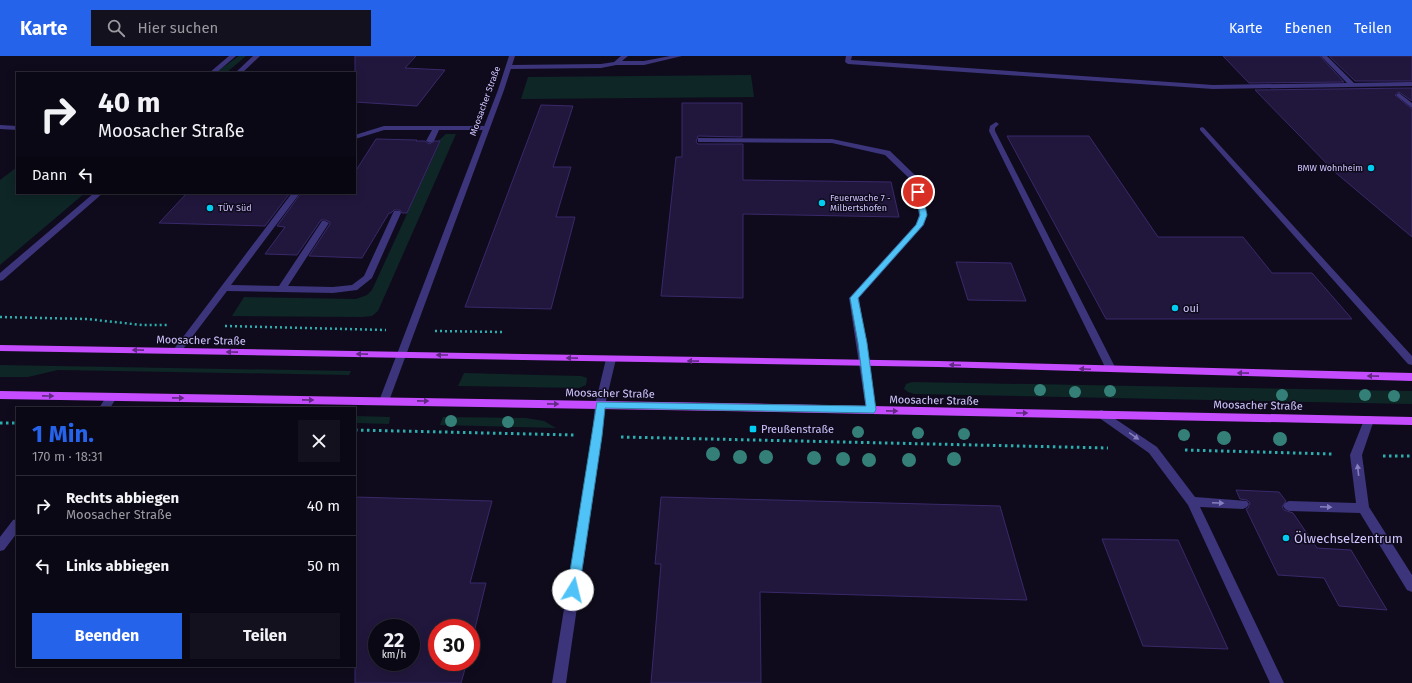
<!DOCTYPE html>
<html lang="de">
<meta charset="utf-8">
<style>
:root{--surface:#0b0815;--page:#14111e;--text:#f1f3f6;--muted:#9a9aa0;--line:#2b2934;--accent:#2563eb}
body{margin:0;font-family:"Fira Sans",sans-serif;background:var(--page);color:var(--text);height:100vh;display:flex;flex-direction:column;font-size:15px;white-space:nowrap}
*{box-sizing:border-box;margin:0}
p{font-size:13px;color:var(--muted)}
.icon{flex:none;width:22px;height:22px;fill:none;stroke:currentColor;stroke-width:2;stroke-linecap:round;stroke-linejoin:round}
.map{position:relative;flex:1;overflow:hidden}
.panel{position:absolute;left:16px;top:351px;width:340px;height:260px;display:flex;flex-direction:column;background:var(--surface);border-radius:0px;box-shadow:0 2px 10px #0003,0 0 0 1px var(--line)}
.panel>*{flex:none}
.top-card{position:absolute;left:16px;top:16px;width:340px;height:122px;border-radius:0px;box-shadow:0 2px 10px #0003,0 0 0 1px var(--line);background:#0b0815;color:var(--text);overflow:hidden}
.speed{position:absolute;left:368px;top:563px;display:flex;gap:8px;font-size:20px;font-weight:700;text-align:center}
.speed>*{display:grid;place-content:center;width:52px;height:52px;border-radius:50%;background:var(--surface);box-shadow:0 2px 10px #0003,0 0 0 1px var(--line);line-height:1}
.speed small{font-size:10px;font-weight:400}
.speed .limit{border:6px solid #d22;background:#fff;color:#111}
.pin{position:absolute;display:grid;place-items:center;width:34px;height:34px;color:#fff;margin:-17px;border:2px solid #fff;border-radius:50%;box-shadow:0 1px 4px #0007}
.me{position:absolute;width:44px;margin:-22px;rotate:9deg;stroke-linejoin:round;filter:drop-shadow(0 0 3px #0008)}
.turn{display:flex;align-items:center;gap:14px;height:84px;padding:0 16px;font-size:18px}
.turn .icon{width:52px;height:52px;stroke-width:2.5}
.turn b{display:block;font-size:28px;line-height:34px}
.then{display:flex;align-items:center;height:38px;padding:0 16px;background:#0003;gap:8px;font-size:15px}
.round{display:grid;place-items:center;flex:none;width:42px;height:42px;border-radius:0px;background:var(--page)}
.head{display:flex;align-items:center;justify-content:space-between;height:68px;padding:0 16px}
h1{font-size:24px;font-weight:700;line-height:30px;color:var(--accent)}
.button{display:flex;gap:8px;margin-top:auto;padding:8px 16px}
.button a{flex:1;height:46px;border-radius:0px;background:var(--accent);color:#fff;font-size:16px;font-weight:700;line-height:46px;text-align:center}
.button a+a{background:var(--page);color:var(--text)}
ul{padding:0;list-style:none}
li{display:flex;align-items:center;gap:12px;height:60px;padding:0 16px;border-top:1px solid var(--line)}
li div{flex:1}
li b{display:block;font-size:15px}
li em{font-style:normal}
header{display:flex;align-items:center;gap:24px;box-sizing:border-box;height:56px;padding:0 20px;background:var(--accent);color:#fff}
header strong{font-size:19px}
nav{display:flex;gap:22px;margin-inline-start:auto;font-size:14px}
.search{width:280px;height:36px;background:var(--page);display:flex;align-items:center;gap:10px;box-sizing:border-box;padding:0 14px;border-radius:0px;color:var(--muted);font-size:15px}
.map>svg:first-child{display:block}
.green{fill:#0e2626}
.building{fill:#21173d;stroke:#39296a;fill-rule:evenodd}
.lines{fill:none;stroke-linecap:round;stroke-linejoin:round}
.path-far1{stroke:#2baead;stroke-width:2.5;stroke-dasharray:2 3;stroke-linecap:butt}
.path{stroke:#2baead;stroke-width:3;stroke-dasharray:2.5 3.5;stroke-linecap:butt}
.service{fill:#3c357c;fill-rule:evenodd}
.minor{fill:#3c357c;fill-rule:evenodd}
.primary{fill:#c64dff;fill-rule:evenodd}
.tree{fill:#348078}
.oneway{fill:#612982}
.oneway2{fill:#867ebe}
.route{fill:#4fc3f7;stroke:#337fa1}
.poi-dot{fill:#00cdf1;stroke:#0f0b1c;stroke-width:1.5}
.labels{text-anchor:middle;stroke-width:3;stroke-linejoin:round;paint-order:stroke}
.far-street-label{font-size:9px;fill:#d0c6ff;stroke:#0f0b1c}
.far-poi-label{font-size:9px;fill:#d0c6ff;stroke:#0f0b1c;text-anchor:start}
.poi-label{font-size:11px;fill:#d0c6ff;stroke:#0f0b1c;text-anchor:start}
.street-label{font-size:11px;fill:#d0c6ff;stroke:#0f0b1c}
.near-poi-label{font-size:13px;fill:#d0c6ff;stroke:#0f0b1c;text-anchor:start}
</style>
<header>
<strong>Karte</strong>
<div class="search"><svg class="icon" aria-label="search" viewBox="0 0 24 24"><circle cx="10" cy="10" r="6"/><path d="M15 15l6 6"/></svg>Hier suchen</div>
<nav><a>Karte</a><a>Ebenen</a><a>Teilen</a></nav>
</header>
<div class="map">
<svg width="1412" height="627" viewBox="0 0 1412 627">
<rect width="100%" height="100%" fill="#0f0b1c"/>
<path class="green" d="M239 0H246L226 17H215Z
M751 19 754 41 521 43 528 21Z
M446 78H456L378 255 372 260 362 261 232 260 244 241 356 243 367 239 372 234 440 86 438 85Z
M17 111V137H85L0 209V124Z
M0 309 351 315 349 319 58 314 28 321H0Z
M464 317 581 320 587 322 586 329 579 332 458 330Z
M912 326 1412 335V348L914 338 908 336 904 333 906 328Z
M355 360 390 361 389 368 355 367Z
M443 361 526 362 544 365 556 372 440 369Z"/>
<path class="building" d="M355 0H416L405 12 445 14 417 50 355 46Z
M1223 0H1320L1344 26 1249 27Z
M1329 0H1412V25H1355Z
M1412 32V45L1399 36 1395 39 1412 53V181L1336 117 1255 34Z
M682 47H742V81L698 80 696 86 698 88H743V124L891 126 899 161 743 158V242L661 240 676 101H682Z
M541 49 573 50 553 111H571L556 161H575L551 253 465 251Z
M1007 80H1089L1158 181H1243L1272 217H1312L1352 263H1106Z
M376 83 417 84 416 85H425L429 88 435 85H440L407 157H402L400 154H394L391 157H389L362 202 309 200 330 168V166L325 164H321L297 199 265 198 285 171 277 170 301 137H355V116Z
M187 137H290L265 170 159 167Z
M956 206 1011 207 1026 245 968 244Z
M1236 434 1279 436 1286 445 1282 451 1284 454 1293 457 1317 492 1351 494 1387 554 1339 550 1324 522 1278 519 1246 453 1248 452 1250 447 1247 444 1240 443Z
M355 441 492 445 470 527H486L471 589V572H437V606H467L461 627H355ZM377 572H411V606H377Z
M661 441 1000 450 1027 544 760 536 761 627H651L661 508H655Z
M1102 483 1178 484 1228 593 1143 590Z"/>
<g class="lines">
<path class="path-far1" d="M0 261 87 263 142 269H168
M225 270 386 274
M435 275 502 276"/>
<path class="path" d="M0 367H17
M355 374 574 379
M621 381 1108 392
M1185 394 1332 398
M1383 400H1412"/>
<path class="service" d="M229 0H236L216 17H209Z
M253 0H260L242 17H235Z
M621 0H628L622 5H644L670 0H682L644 9H616L601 12 509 13 506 11 509 9 601 8 614 6Z
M846 0H852L851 4 1213 29 1347 27 1321 0H1327L1354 27 1412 26V30L1213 33 848 8 845 6Z
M1399 37 1412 47V52L1397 40 1396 39Z
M996 66 999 68 995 72V75L1116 313 1115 315H1107L1106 313 989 75 990 70Z
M0 69 17 70V74L0 73Z
M384 70H487L490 72 487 74H439L434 85 430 87 426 85 432 74H384L355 83V79Z
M1202 71 1204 72 1412 300V309L1408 308 1200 74V72Z
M698 82 832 83 890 95 920 124 927 159 924 169 859 242 876 354 875 357H867L866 354 849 242 916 168 919 159 912 125 885 99 832 87 701 86H698Z
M94 137H103L3 224 0 225V217Z
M292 137H300L231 229 279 230 322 165H325L329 167 288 230 333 231 352 229 364 220 393 157 394 155H400L401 157 372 222 357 234 333 237 227 235 180 297H174L172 295 174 293Z
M112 337 116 338 117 341 110 352H99L108 338Z
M1102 354 1157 391 1195 441 1247 445 1249 448 1247 451 1243 453 1200 451 1284 627H1270L1188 449 1149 397 1098 361 1097 358 1098 355Z
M1369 360 1373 361 1374 364 1362 399 1369 451 1412 519V536L1407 534 1360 457 1289 455 1285 453 1283 450 1285 447 1289 445 1356 447 1350 399 1364 364 1365 361Z
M17 463V477L4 494 0 495V481L13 464Z"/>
<path class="minor" d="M509 0H515L504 34 389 345 388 348H380L379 345 498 34Z
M611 300 616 303 605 349 602 380 566 627H552L592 380 595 349 606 303Z"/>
<path class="primary" d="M0 289 938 305 1412 317V325L938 311 0 295Z
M0 335 723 347 1412 361V369L723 355 0 343Z"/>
</g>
<g class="tree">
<circle cx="1040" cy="334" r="6"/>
<circle cx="1110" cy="335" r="6"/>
<circle cx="1075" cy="336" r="6"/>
<circle cx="1282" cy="339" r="6"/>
<circle cx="1365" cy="339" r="6"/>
<circle cx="1394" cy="340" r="6"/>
<circle cx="451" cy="365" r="6"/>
<circle cx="508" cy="366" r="6"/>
<circle cx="858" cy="376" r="6"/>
<circle cx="918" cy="377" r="6"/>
<circle cx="964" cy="378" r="6"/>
<circle cx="1184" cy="379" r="6"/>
<circle cx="1224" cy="382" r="7"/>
<circle cx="1280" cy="383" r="7"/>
<circle cx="713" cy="398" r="7"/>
<circle cx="740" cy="401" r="7"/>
<circle cx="766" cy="401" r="7"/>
<circle cx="814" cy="402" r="7"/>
<circle cx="843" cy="403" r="7"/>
<circle cx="954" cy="403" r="7"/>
<circle cx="869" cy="404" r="7"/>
<circle cx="909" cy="404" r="7"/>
</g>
<defs><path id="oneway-solid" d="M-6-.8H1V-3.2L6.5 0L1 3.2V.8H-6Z"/></defs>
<g class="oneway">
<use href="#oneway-solid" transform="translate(138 294) rotate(-179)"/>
<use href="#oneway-solid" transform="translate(232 296) rotate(-179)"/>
<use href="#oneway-solid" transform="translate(362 298) rotate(-179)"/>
<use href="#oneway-solid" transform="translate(442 299) rotate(-180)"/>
<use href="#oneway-solid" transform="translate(572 302) rotate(-179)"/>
<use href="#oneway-solid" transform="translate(693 305) rotate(-179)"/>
<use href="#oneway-solid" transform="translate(955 309) rotate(-178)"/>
<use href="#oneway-solid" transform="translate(1085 313) rotate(-178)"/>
<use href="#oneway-solid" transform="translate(1243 317) rotate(-179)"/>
<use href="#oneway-solid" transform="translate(1373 320) rotate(-179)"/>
<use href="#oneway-solid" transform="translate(48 340) rotate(1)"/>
<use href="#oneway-solid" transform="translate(178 342) rotate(1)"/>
<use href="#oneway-solid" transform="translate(308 344) rotate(1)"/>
<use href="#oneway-solid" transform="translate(423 345) rotate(1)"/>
<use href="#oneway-solid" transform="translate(553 348) rotate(1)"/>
<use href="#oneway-solid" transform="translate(892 355) rotate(1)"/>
<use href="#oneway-solid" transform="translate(1022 357)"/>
</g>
<g class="oneway2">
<use href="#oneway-solid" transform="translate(1134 380) rotate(35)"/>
<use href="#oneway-solid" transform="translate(1358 414) rotate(-97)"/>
<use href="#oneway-solid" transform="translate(1218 447) rotate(3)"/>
<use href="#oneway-solid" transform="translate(1326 451) rotate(2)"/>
</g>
<path class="route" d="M916 134H918L922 136 927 159 923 169 858 242 867 287 876 354 874 357 605 352 602 380 579 534 577 538 573 540 569 538 567 534 597 346 866 350 858 287 850 242 916 169 920 159 915 136Z"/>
<g class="poi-dot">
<circle cx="1371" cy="112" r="4"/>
<circle cx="822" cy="147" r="4"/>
<circle cx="210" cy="152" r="4"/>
<circle cx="1175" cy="252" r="4"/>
<rect x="749" y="369" width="8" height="8" rx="2"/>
<circle cx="1286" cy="482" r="4"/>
</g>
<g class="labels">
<g class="far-street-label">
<text transform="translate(485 45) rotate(-70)" y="3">Moosacher Straße</text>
</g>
<g class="far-poi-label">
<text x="1363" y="115" text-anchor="end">BMW Wohnheim</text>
<text x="830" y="145">Feuerwache 7 -<tspan x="830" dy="10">Milbertshofen</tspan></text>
<text x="218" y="155">TÜV Süd</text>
</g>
<g class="poi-label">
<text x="1183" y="256">oui</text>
<text x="761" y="377">Preußenstraße</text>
</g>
<g class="street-label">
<text transform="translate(201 284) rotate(1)" y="4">Moosacher Straße</text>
<text transform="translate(610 337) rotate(1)" y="4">Moosacher Straße</text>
<text transform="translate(934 344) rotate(1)" y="4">Moosacher Straße</text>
<text transform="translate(1258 349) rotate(1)" y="4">Moosacher Straße</text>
</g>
<g class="near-poi-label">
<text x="1294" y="487">Ölwechselzentrum</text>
</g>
</g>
</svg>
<div class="speed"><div>22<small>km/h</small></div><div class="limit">30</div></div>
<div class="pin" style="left:918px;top:136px;background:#d93025"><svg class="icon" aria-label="arrive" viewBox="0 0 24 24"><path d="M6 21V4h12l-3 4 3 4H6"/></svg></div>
<svg class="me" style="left:573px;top:534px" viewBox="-20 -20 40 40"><circle r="19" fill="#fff"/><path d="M0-13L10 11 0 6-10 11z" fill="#4fc3f7"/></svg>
<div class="top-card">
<div class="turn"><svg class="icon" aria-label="right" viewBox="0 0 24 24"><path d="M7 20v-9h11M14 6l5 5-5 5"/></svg><div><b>40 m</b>Moosacher Straße</div></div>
<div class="then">Dann<svg class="icon" aria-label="left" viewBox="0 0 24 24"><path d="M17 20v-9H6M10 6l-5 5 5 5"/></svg></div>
</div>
<section class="panel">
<div class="head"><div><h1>1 Min.</h1><p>170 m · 18:31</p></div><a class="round"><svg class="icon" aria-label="close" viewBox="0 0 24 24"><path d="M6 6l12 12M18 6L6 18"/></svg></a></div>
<ul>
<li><svg class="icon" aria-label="right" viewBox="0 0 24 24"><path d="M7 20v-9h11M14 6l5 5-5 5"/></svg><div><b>Rechts abbiegen</b><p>Moosacher Straße</p></div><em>40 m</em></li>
<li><svg class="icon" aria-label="left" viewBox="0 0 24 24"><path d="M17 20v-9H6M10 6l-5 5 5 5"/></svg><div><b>Links abbiegen</b></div><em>50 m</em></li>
</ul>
<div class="button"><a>Beenden</a><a>Teilen</a></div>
</section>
</div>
